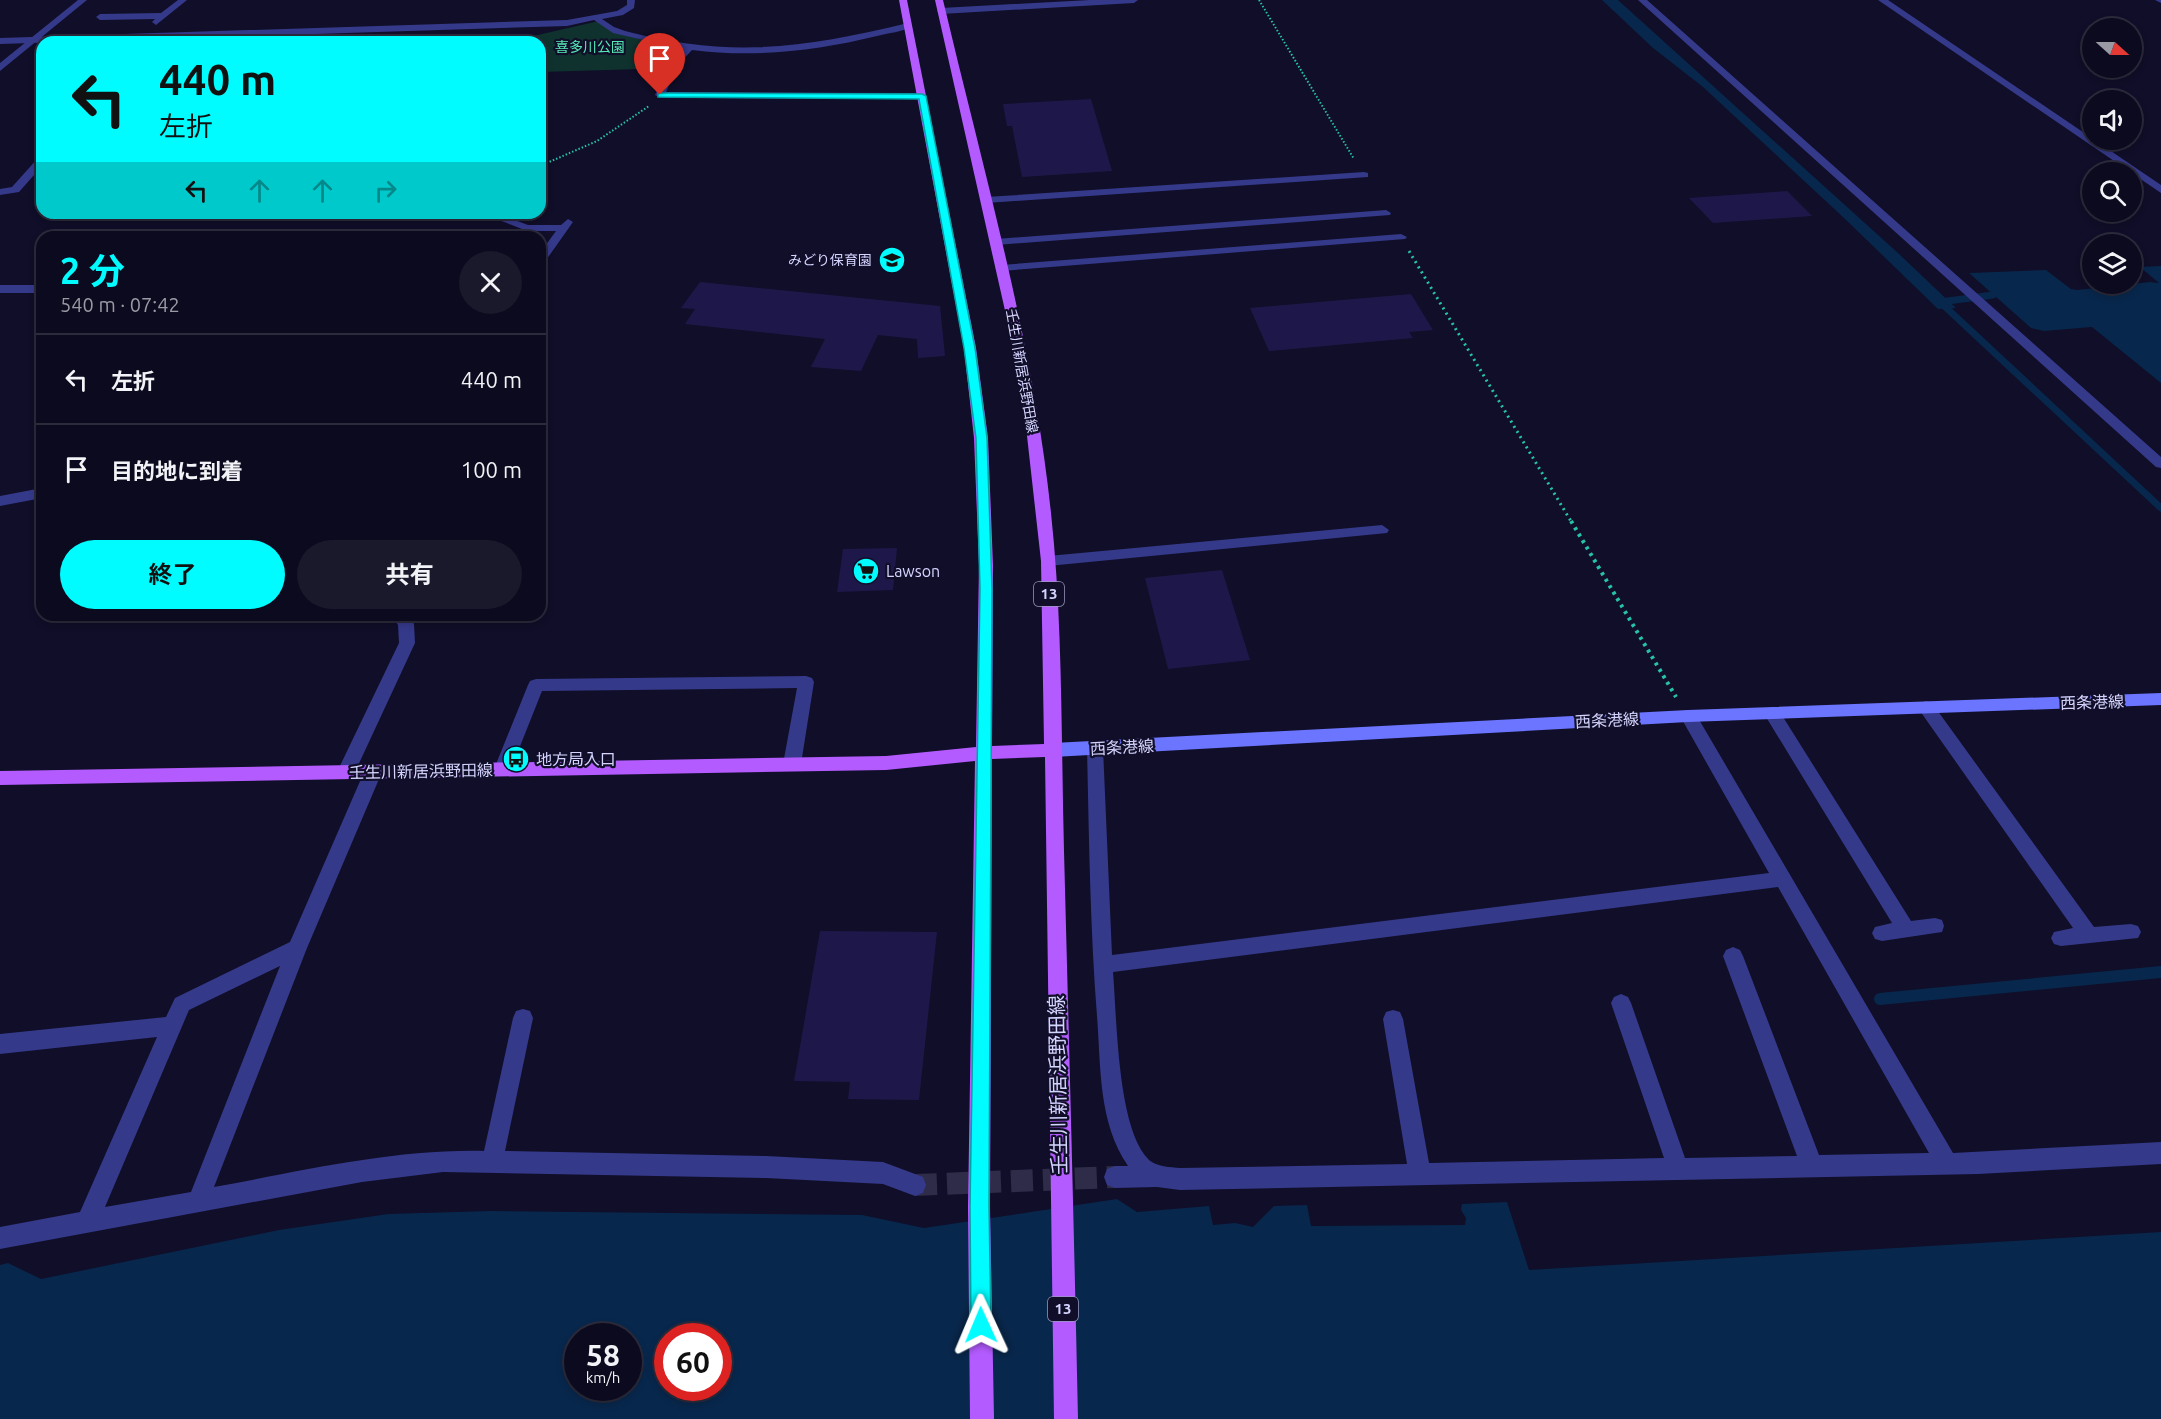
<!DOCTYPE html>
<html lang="ja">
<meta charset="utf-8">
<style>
:root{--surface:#0c0a1e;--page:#1a182b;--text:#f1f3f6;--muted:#9a9aa4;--line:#2c2b3c;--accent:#00fcff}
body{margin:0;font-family:Ubuntu,"Noto Sans JP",sans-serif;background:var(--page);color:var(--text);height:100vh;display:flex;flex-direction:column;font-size:22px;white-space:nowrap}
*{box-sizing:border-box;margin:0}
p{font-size:20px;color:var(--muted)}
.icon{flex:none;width:33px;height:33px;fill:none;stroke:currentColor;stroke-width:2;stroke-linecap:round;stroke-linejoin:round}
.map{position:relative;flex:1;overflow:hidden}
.details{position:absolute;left:36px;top:231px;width:510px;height:390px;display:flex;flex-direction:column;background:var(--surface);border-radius:18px;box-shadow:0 3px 9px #0003,0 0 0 2px var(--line)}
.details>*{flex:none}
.hud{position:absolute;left:36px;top:36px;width:510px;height:183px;border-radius:18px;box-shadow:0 3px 9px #0003,0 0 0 2px var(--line);background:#00fcff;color:#111;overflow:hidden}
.needle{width:39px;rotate:111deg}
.tools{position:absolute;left:2082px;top:18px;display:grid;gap:12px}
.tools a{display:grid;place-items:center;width:60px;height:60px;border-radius:50%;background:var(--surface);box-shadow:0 3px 9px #0003,0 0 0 2px var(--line);font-size:30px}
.speed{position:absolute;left:564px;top:1323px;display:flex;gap:12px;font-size:30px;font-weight:700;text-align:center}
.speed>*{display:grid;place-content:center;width:78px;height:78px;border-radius:50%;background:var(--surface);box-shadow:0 3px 9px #0003,0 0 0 2px var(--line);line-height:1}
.speed small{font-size:15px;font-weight:400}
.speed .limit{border:9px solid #d22;background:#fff;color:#111}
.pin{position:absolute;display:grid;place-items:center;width:51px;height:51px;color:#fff;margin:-62px -26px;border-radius:50% 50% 50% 0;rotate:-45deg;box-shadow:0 0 6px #0007}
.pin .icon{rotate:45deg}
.me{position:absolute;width:66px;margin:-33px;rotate:359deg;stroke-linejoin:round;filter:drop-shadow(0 0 4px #0008)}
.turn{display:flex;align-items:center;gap:21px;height:126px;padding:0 24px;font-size:27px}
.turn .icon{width:78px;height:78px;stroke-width:2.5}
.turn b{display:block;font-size:42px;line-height:51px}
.lanes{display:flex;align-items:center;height:57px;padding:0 24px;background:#0003;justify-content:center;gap:30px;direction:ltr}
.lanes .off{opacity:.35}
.round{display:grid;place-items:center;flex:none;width:63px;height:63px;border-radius:32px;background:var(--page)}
.head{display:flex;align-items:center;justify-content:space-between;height:102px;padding:0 24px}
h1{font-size:36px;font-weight:700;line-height:45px;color:var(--accent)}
.cta{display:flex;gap:12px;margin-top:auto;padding:12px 24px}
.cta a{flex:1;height:69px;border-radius:36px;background:var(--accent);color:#111;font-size:24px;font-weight:700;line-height:69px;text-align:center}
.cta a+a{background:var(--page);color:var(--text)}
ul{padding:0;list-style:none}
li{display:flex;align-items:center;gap:18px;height:90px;padding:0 24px;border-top:2px solid var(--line)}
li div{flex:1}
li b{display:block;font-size:22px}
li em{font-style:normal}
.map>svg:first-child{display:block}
.green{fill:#10322e}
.water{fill:#08274c;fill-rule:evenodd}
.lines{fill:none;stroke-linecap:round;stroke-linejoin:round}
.stream-far1{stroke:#08274c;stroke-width:7}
.stream{stroke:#08274c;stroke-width:12}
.building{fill:#1e184a}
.minor-tunnel{stroke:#2e2c48;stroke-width:22;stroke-dasharray:22 10;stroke-linecap:butt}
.path-far2{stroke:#26c2ab;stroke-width:2;stroke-dasharray:1.5 2;stroke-linecap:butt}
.path-far1{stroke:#26c2ab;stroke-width:3;stroke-dasharray:2 4;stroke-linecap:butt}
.path{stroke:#26c2ab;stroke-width:4;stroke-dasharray:3 4.5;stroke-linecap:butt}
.service{fill:#35398a;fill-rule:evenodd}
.minor{fill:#35398a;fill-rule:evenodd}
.tertiary{fill:#35398a;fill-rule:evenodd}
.secondary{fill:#6b75ff;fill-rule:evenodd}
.primary{fill:#b35bff;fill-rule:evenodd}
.route{fill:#00fcff;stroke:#00a4a6;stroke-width:1.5}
.labels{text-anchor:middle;stroke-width:4.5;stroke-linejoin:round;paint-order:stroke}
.far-park-label{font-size:14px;fill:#56e9b7;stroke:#100e28}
.far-poi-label{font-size:14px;fill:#d5d4ff;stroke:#100e28;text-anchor:end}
.far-street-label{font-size:14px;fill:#d5d4ff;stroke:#100e28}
.shield{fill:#100e28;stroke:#9a99be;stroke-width:1.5}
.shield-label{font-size:15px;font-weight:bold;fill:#d5d4ff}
.poi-label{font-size:16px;fill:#d5d4ff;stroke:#100e28;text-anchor:start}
.street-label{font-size:16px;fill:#d5d4ff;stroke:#100e28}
.near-street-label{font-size:20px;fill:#d5d4ff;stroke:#100e28}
</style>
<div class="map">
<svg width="2161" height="1419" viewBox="0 0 2161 1419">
<rect width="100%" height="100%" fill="#100e28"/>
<path class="green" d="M599 21 610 30 689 48 673 68 540 72V42H507Z"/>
<path class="water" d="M1602 0H1618L1898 253 1956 308 1938 309 1844 218 1703 87 1653 48Z
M2161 266V383L2092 327 2044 331 2031 328 1969 273 2046 270 2071 289 2077 290 2150 282 2159 283 2140 267Z
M1117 1199 1137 1212 1209 1206 1213 1225 1235 1223 1253 1227 1274 1206 1307 1205 1311 1226 1465 1225 1466 1218 1461 1210 1462 1204 1507 1202 1529 1270 2161 1232V1419H0V1265L8 1263 41 1279 279 1230 388 1214 491 1211 862 1215 924 1228ZM578 1336H628V1388H578ZM668 1336H718V1388H668Z"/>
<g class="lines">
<path class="stream-far1" d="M1993 295 1940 302 2161 508"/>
<path class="stream" d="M1880 999 2161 972"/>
</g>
<path class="building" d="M1091 99 1112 171 1022 177 1012 126H1007L1003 104Z
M1787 191 1812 216 1713 223 1689 198Z
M700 282 940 306 945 356 918 358 917 339 878 335 861 371 811 367 825 339 685 324 695 309 681 308Z
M1411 294 1433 330 1409 332 1413 338 1269 351 1250 308Z
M897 548 893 590 837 592 843 549Z
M1222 570 1250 660 1168 669 1145 578Z
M820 931 937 932 919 1100 848 1099 850 1082 794 1081Z"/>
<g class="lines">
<path class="minor-tunnel" d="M915 1185 1115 1177"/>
<path class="path-far2" d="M1259 0 1354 159
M540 166 597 141 649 106"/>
<path class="path-far1" d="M1409 251 1572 523"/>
<path class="path" d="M1571 521 1676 697"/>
<path class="service" d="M2155 0H2161V3Z"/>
<path class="minor" d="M178 0H187L156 25 152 22 155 19 100 20 96 17 100 14 161 13Z
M627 0H635L634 8 623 15 602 19 614 27 625 31C731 59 804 48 908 23L912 26C903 32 888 33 877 36 816 51 754 58 692 50L678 65 666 92 922 93 927 96 922 99 660 98 655 95 669 64 683 49 613 33 594 20 567 26 0 44V38L567 20 617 11 627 5Z
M1090 0H1138L1134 3 941 14 937 11 941 8Z
M42 157V166L19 192 0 195V189L12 187 38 158Z
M1364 172 1368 173V177L986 203 981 200 986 197Z
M1386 210 1391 213 1390 215 996 245 990 242 996 239Z
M481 213H496L528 225H561L568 219 573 222 544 263 540 264V253L556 231H527Z
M1401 234 1407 237 1405 239 1001 271 995 268 1001 265Z
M0 285H42V293H0Z
M42 488V498L0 506V496Z
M1382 525 1389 530 1387 533 1048 566 1041 561 1048 556Z
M392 615H408L414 624 415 643 355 772 352 777 346 779 340 777 337 772 399 643 398 625Z
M806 676 812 678 814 682 801 764 798 769 792 771 786 769 783 764 797 688 542 691 509 774 503 776 497 774 494 769 528 685 530 681 536 679Z
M1926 701 1932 703 2094 927 2131 924 2138 926 2141 932 2138 938 2061 946 2054 944 2051 938 2054 932 2073 928 1920 711 1918 707 1920 703Z
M1772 707 1778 709 1911 921 1935 918 1942 920 1944 926 1942 932 1882 941 1875 939 1872 933 1875 927 1892 923 1766 717 1764 713 1766 709Z
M1688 710 1694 711 1953 1153 2161 1142V1164L1978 1174 1180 1190 1157 1187 1115 1188 1107 1185 1104 1177 1107 1169 1115 1166H1128C1098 1122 1101 1067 1097 1016 1090 927 1089 837 1087 748L1089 743 1095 741 1101 743 1103 748 1112 955 1769 873 1680 716 1682 711ZM1778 887 1929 1153 1819 1155 1743 956 1740 950 1733 947 1726 950 1723 956 1797 1156 1685 1158 1631 1003 1628 997 1621 994 1614 997 1611 1003 1664 1158 1429 1163 1403 1019 1400 1012 1393 1010 1386 1012 1383 1019 1407 1164 1180 1168C1170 1167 1157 1167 1149 1160 1117 1129 1117 1018 1113 972Z
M373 765 379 767 382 772 307 948 214 1187C303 1171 393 1149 484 1151L513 1018 516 1011 523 1009 530 1011 533 1018 505 1151 766 1156 883 1162 923 1177 926 1185 923 1193 915 1196 883 1184 766 1178 443 1172 362 1182 0 1249V1227L80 1212 157 1037 0 1054V1034L166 1017 175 998 290 942 364 772 367 767ZM280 966 191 1192 105 1207 189 1010Z"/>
<path class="tertiary" d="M78 0H87L0 71V63Z
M1638 0H1647L2161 457V468L2156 467Z
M1878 0H1888L2161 185V193Z"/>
<path class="secondary" d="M2161 693V705L1688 722 1053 757 1047 755 1045 750 1047 745 1053 743 1688 710Z"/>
<path class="primary" d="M899 0H907L976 348 988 438 993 565 992 746 1044 744 1041 561 1024 409 1006 315 935 0H943C983 170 1033 340 1051 513 1063 624 1061 739 1064 851 1069 1040 1074 1230 1078 1419H1054L1045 757 992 759 990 1207 994 1419H970L968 1207 975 761 886 770 0 785V771L886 756 976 747 979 565 974 438 964 348Z"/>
</g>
<path class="route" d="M660 93 922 94 926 96 975 348 987 438 992 589 989 1207 991 1325 988 1332 981 1334 974 1332 971 1325 970 1207 980 589 976 438 964 348 919 99 658 97V93Z"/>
<defs>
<symbol id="school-disc" viewBox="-11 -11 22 22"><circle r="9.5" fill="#00fcff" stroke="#100e28"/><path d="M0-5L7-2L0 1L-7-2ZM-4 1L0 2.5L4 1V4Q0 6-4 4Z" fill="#111"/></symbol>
<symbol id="supermarket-disc" viewBox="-11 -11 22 22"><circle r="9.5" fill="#00fcff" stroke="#100e28"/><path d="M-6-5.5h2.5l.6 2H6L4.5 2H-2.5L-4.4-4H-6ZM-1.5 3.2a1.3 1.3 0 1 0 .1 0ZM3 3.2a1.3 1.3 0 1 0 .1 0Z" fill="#111"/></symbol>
<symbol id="bus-disc" viewBox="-11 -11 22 22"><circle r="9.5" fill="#00fcff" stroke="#100e28"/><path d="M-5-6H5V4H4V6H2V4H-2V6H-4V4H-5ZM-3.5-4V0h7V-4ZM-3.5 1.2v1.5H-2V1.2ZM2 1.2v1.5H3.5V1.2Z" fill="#111"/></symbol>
</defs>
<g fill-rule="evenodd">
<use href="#school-disc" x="877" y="245" width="30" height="30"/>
<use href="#supermarket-disc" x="851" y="556" width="30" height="30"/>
<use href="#bus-disc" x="501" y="744" width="30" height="30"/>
</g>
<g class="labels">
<g class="far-park-label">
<text x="590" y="52">喜多川公園</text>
</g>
<g class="far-poi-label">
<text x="872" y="265">みどり保育園</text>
</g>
<g class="far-street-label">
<text transform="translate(1022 371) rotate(80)" y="5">壬生川新居浜野田線</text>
</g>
<g class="shield">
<rect x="1034" y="582" width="30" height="24" rx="4.5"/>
<rect x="1048" y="1297" width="30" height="24" rx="4.5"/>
</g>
<g class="shield-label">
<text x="1049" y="599">13</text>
<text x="1063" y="1314">13</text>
</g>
<g class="poi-label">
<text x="886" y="577">Lawson</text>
<text x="536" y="765">地方局入口</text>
</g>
<g class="street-label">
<text transform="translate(2092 702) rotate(-2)" y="6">西条港線</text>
<text transform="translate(1607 720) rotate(-3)" y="6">西条港線</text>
<text transform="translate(1122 747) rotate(-3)" y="6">西条港線</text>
<text transform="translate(421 771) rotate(-1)" y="6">壬生川新居浜野田線</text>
</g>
<g class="near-street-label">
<text transform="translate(1058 1085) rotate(-91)" y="7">壬生川新居浜野田線</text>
</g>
</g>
</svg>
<div class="tools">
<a><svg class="needle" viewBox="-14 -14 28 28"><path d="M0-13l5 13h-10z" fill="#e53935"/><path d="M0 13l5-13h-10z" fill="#9a9aa4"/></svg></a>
<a><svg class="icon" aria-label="sound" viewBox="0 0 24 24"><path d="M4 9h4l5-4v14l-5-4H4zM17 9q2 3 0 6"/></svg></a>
<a><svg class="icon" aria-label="search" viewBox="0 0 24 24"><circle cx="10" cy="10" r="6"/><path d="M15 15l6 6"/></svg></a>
<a><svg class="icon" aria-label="layers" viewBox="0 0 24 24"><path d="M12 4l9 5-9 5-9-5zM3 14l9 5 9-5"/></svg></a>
</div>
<div class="speed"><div>58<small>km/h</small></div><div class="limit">60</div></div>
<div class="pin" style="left:660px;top:95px;background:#d93025"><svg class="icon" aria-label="arrive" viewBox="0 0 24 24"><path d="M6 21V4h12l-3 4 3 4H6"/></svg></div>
<svg class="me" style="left:981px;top:1325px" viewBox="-20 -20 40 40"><path d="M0-17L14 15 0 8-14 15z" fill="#00fcff" stroke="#fff" stroke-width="4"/></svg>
<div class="hud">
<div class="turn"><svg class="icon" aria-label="left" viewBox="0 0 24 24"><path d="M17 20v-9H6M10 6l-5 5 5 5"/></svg><div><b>440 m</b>左折</div></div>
<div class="lanes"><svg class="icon" aria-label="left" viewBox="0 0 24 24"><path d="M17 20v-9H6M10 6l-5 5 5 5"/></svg><svg class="icon off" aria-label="ahead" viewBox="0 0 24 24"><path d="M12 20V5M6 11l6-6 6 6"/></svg><svg class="icon off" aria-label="ahead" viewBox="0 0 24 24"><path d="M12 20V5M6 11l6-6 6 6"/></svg><svg class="icon off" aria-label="right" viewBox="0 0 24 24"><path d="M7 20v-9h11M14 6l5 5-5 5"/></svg></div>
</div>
<section class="details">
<div class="head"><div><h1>2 分</h1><p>540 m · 07:42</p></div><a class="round"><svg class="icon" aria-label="close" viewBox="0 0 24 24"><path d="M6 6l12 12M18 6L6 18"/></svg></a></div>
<ul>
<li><svg class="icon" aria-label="left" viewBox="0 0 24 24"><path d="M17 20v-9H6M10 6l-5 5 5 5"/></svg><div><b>左折</b></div><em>440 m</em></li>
<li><svg class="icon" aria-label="arrive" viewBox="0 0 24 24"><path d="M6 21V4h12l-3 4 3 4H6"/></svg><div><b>目的地に到着</b></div><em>100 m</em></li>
</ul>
<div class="cta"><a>終了</a><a>共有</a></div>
</section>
</div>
